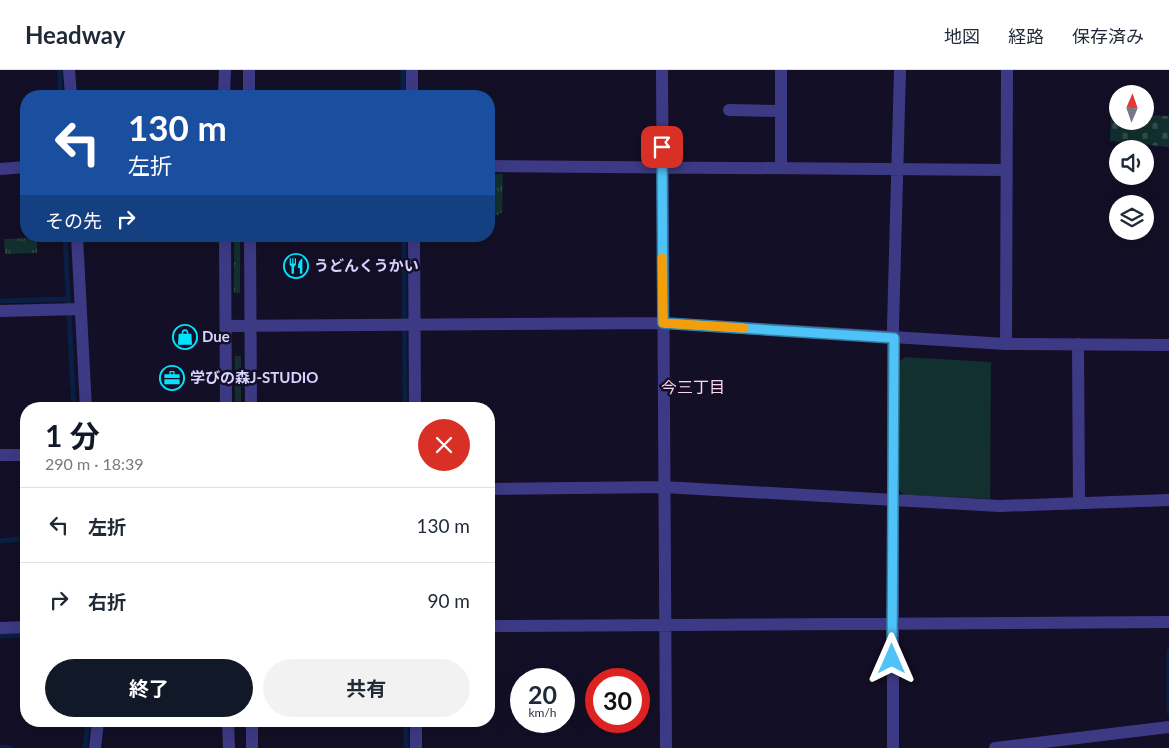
<!DOCTYPE html>
<html lang="ja">
<meta charset="utf-8">
<style>
:root{--surface:#fff;--page:#f2f2f3;--text:#1f2937;--muted:#747a83;--line:#e0e1e3;--accent:#111827}
body{margin:0;font-family:Lato,"Noto Sans JP",sans-serif;background:var(--page);color:var(--text);height:100vh;display:flex;flex-direction:column;font-size:19px;white-space:nowrap}
*{box-sizing:border-box;margin:0}
p{font-size:16px;color:var(--muted)}
.icon{flex:none;width:28px;height:28px;fill:none;stroke:currentColor;stroke-width:2;stroke-linecap:round;stroke-linejoin:round}
.map{position:relative;flex:1;overflow:hidden}
.sheet{position:absolute;left:20px;top:332px;width:475px;height:325px;display:flex;flex-direction:column;background:var(--surface);border-radius:20px;box-shadow:0 5px 20px #0002}
.sheet>*{flex:none}
.hud{position:absolute;left:20px;top:20px;width:475px;height:152px;border-radius:20px;box-shadow:0 5px 20px #0002;background:#1a4fa0;color:#fff;overflow:hidden}
.needle{width:32px;rotate:2deg}
.controls{position:absolute;left:1109px;top:15px;display:grid;gap:10px}
.controls a{display:grid;place-items:center;width:45px;height:45px;border-radius:50%;background:var(--surface);box-shadow:0 5px 20px #0002;font-size:25px}
.speed{position:absolute;left:510px;top:598px;display:flex;gap:10px;font-size:25px;font-weight:700;text-align:center}
.speed>*{display:grid;place-content:center;width:65px;height:65px;border-radius:50%;background:var(--surface);box-shadow:0 5px 20px #0002;line-height:1}
.speed small{font-size:12px;font-weight:400}
.speed .limit{border:8px solid #d22;background:#fff;color:#111}
.pin{position:absolute;display:grid;place-items:center;width:42px;height:42px;color:#fff;margin:-21px;border-radius:10px;box-shadow:0 2px 8px #0006}
.me{position:absolute;width:55px;margin:-28px;rotate:0deg;stroke-linejoin:round;filter:drop-shadow(0 0 4px #0008)}
.turn{display:flex;align-items:center;gap:18px;height:105px;padding:0 25px;font-size:22px}
.turn .icon{width:65px;height:65px;stroke-width:2.5}
.turn b{display:block;font-size:35px;line-height:42px}
.then{display:flex;align-items:center;height:48px;padding:0 25px;background:#0003;gap:10px;font-size:19px}
.round{display:grid;place-items:center;flex:none;width:52px;height:52px;border-radius:26px;background:var(--page)}
.head{display:flex;align-items:center;justify-content:space-between;height:85px;padding:0 25px}
h1{font-size:30px;font-weight:700;line-height:38px;color:var(--accent)}
.button{display:flex;gap:10px;margin-top:auto;padding:10px 25px}
.button a{flex:1;height:58px;border-radius:30px;background:var(--accent);color:#fff;font-size:20px;font-weight:700;line-height:58px;text-align:center}
.button a+a{background:var(--page);color:var(--text)}
ul{padding:0;list-style:none}
li{display:flex;align-items:center;gap:15px;height:75px;padding:0 25px;border-top:1px solid var(--line)}
li div{flex:1}
li b{display:block;font-size:19px}
li em{font-style:normal}
header{display:flex;align-items:center;gap:30px;box-sizing:border-box;height:70px;padding:0 25px;background:var(--surface);border-bottom:1px solid var(--line)}
header strong{font-size:24px}
nav{display:flex;gap:28px;margin-inline-start:auto;font-size:18px}
.map>svg:first-child{display:block}
.grass{fill:url(#grass-tufts)}
.cemetery{fill:url(#cemetery-stones)}
.green{fill:#12302f}
.lines{fill:none;stroke-linecap:round;stroke-linejoin:round}
.stream{stroke:#0a1f44;stroke-width:5}
.minor{stroke:#3d3a85;stroke-width:12}
.tertiary{stroke:#3d3a85;stroke-width:12}
.route-casing{stroke:#337fa1;stroke-width:12}
.route{stroke:#4fc3f7;stroke-width:9}
.slow{stroke:#f59e0b;stroke-width:9}
.labels{text-anchor:middle;stroke-width:5;stroke-linejoin:round;paint-order:stroke}
.poi-label{font-size:15px;font-weight:bold;fill:#d9d4ff;stroke:#130f26;text-anchor:start}
.neighbourhood-label{font-size:16px;fill:#ffd6f0;stroke:#130f26}
</style>
<header>
<strong>Headway</strong>
<nav><a>地図</a><a>経路</a><a>保存済み</a></nav>
</header>
<div class="map">
<svg width="1169" height="678" viewBox="0 0 1169 678">
<defs>
<pattern id="grass-tufts" width="24" height="20" patternUnits="userSpaceOnUse" patternTransform="scale(1.25)"><rect width="24" height="20" fill="#12302f"/><path d="M3 7l-1-3M5 7V3M7 7l1-3M15 17l-1-3M17 17v-4M19 17l1-3" fill="none" stroke="#344d4e"/></pattern>
<pattern id="cemetery-stones" width="16" height="16" patternUnits="userSpaceOnUse" patternTransform="scale(1.25)"><rect width="16" height="16" fill="#12302f"/><path d="M2 7V4a2 2 0 0 1 4 0v3zM10 15v-3a2 2 0 0 1 4 0v3z" fill="#344d4e"/></pattern>
</defs>
<rect width="100%" height="100%" fill="#130f26"/>
<path class="grass" d="M489 104H503L502 143H499V145H489Z
M234 166H240V223H234Z
M37 168V183L5 184 4 169Z
M235 286H241V339H235Z"/>
<path class="cemetery" d="M1111 44H1117L1118 51H1145V45L1169 46V77L1110 71Z"/>
<path class="green" d="M905 287 991 292 990 429 904 425 899 420V292Z"/>
<g class="lines">
<path class="stream" d="M60 0V26
M403 0V26
M65 166 74 339
M404 166 405 339
M0 231 68 229
M0 471 26 468
M0 566 26 565
M1169 642V581
M406 651V678
M0 677 11 678
M85 678 88 651"/>
<path class="minor" d="M69 0 71 26
M412 0V26
M662 0 666 678
M729 40 781 41
M489 96 1006 100
M781 98V0
M0 99 26 97
M77 166 86 339
M414 166 415 339
M0 241 80 239
M226 256 663 253 1006 274 1169 275
M1006 274 1007 0
M1078 274 1079 433
M0 385H26
M489 419 663 417 1000 436 1169 430
M489 556 1169 552
M0 558 26 557
M416 651V678
M95 678 98 651
M893 678V256L900 0
M995 678 1169 657"/>
<path class="tertiary" d="M249 0V26
M224 26 225 0
M225 166 226 339
M250 166 251 339
M228 651 229 678
M252 651V678"/>
</g>
<g class="lines">
<defs>
<path id="route" d="M662 77 663 253 894 268 892 589"/>
</defs>
<use href="#route" class="route-casing"/>
<use href="#route" class="route"/>
<path class="slow" d="M662 188 663 253 744 258"/>
</g>
<defs>
<symbol id="restaurant-ring" viewBox="-11 -11 22 22"><circle r="9.5" fill="#130f26" stroke="#00e5ff" stroke-width="1.5"/><path d="M-5-6h1v4h1v-4h1v4h1v-4h1v5L-1.5 .5V6h-2V.5L-5-1ZM5-6V6H3V1.5H1.5Q1.5-4 5-6Z" fill="#00e5ff"/></symbol>
<symbol id="shop-ring" viewBox="-11 -11 22 22"><circle r="9.5" fill="#130f26" stroke="#00e5ff" stroke-width="1.5"/><path d="M-5-2.5h2.3a2.7 3.5 0 0 1 5.4 0H5L5.5 6h-11ZM-1.5-2.5h3a1.5 2.3 0 0 0-3 0Z" fill="#00e5ff"/></symbol>
<symbol id="office-ring" viewBox="-11 -11 22 22"><circle r="9.5" fill="#130f26" stroke="#00e5ff" stroke-width="1.5"/><path d="M-6-3h4V-5.5h4V-3h4V5H-6ZM-1-4.5V-3h2v-1.5ZM-6 0V1H6V0Z" fill="#00e5ff"/></symbol>
</defs>
<g fill-rule="evenodd">
<use href="#restaurant-ring" x="282" y="182" width="28" height="28"/>
<use href="#shop-ring" x="171" y="253" width="28" height="28"/>
<use href="#office-ring" x="158" y="294" width="28" height="28"/>
</g>
<g class="labels">
<g class="poi-label">
<text x="314" y="201">うどんくうかい</text>
<text x="202" y="272">Due</text>
<text x="190" y="313">学びの森J-STUDIO</text>
</g>
<g class="neighbourhood-label">
<text x="693" y="323">今三丁目</text>
</g>
</g>
</svg>
<div class="controls">
<a><svg class="needle" viewBox="-14 -14 28 28"><path d="M0-13l5 13h-10z" fill="#e53935"/><path d="M0 13l5-13h-10z" fill="#747a83"/></svg></a>
<a><svg class="icon" aria-label="sound" viewBox="0 0 24 24"><path d="M4 9h4l5-4v14l-5-4H4zM17 9q2 3 0 6"/></svg></a>
<a><svg class="icon" aria-label="layers" viewBox="0 0 24 24"><path d="M12 4l9 5-9 5-9-5zM3 14l9 5 9-5"/></svg></a>
</div>
<div class="speed"><div>20<small>km/h</small></div><div class="limit">30</div></div>
<div class="pin" style="left:662px;top:77px;background:#d93025"><svg class="icon" aria-label="arrive" viewBox="0 0 24 24"><path d="M6 21V4h12l-3 4 3 4H6"/></svg></div>
<svg class="me" style="left:892px;top:589px" viewBox="-20 -20 40 40"><path d="M0-17L14 15 0 8-14 15z" fill="#4fc3f7" stroke="#fff" stroke-width="4"/></svg>
<div class="hud">
<div class="turn"><svg class="icon" aria-label="left" viewBox="0 0 24 24"><path d="M17 20v-9H6M10 6l-5 5 5 5"/></svg><div><b>130 m</b>左折</div></div>
<div class="then">その先<svg class="icon" aria-label="right" viewBox="0 0 24 24"><path d="M7 20v-9h11M14 6l5 5-5 5"/></svg></div>
</div>
<section class="sheet">
<div class="head"><div><h1>1 分</h1><p>290 m · 18:39</p></div><a class="round" style="background:#d93025;color:#fff"><svg class="icon" aria-label="close" viewBox="0 0 24 24"><path d="M6 6l12 12M18 6L6 18"/></svg></a></div>
<ul>
<li><svg class="icon" aria-label="left" viewBox="0 0 24 24"><path d="M17 20v-9H6M10 6l-5 5 5 5"/></svg><div><b>左折</b></div><em>130 m</em></li>
<li><svg class="icon" aria-label="right" viewBox="0 0 24 24"><path d="M7 20v-9h11M14 6l5 5-5 5"/></svg><div><b>右折</b></div><em>90 m</em></li>
</ul>
<div class="button"><a>終了</a><a>共有</a></div>
</section>
</div>
